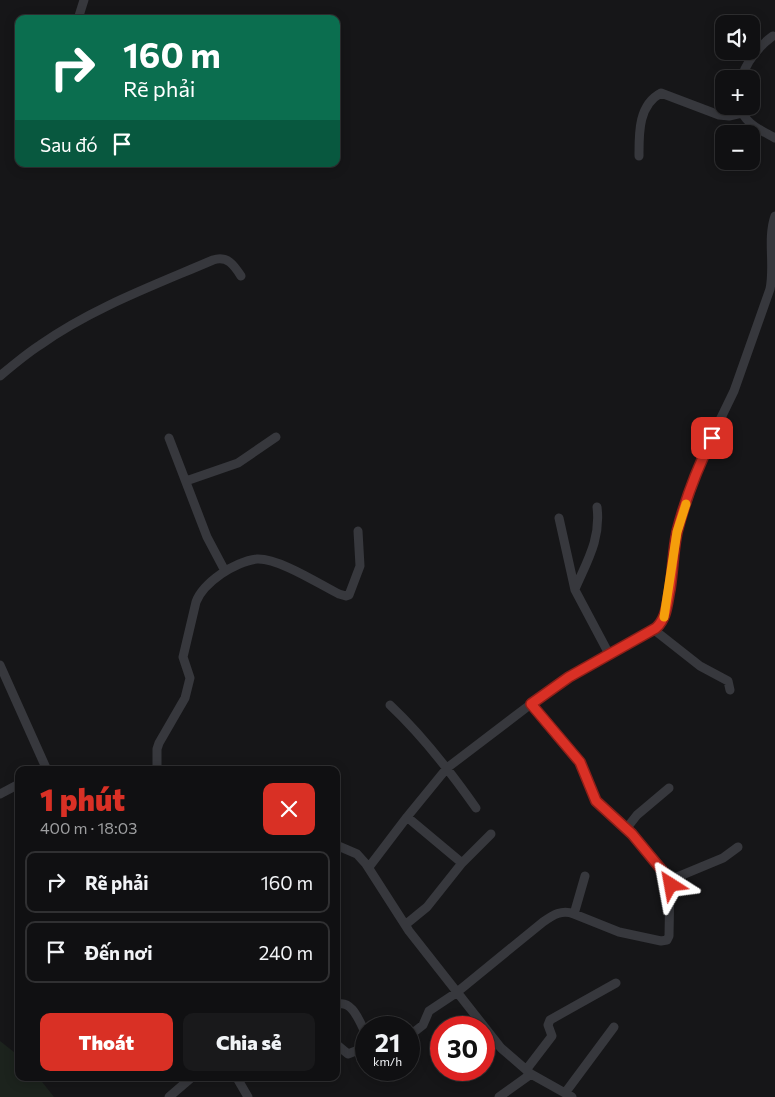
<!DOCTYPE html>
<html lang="vi">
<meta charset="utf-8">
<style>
:root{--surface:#101012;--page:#19191b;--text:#f1f3f6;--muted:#9c9d9f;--line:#303032;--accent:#d93025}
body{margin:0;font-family:Commissioner,sans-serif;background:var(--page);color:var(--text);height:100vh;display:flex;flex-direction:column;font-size:19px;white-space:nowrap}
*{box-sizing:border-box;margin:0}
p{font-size:16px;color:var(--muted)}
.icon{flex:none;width:28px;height:28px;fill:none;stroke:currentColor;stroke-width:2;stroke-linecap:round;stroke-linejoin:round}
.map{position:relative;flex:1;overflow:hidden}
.details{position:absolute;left:15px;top:766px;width:325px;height:315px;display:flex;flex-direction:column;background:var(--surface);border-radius:10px;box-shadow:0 2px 12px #0003,0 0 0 1px var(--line)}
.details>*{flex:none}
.guide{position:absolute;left:15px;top:15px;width:325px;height:152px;border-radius:10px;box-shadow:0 2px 12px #0003,0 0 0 1px var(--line);background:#0b6e4f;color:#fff;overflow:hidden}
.fabs{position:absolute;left:715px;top:15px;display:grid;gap:10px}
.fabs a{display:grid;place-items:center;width:45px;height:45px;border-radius:10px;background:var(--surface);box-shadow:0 2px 12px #0003,0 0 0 1px var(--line);font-size:25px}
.speed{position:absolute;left:355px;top:1016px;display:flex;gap:10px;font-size:25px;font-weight:700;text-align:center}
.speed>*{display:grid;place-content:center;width:65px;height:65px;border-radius:50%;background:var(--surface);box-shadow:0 2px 12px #0003,0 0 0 1px var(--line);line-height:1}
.speed small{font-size:12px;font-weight:400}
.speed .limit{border:8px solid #d22;background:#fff;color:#111}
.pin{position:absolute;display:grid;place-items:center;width:42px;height:42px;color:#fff;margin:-21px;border-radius:10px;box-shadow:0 2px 8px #0006}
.me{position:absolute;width:55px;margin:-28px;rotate:326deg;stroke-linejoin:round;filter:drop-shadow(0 0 4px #0008)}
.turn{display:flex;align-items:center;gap:18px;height:105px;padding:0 25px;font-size:22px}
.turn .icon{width:65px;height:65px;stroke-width:2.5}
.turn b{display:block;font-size:35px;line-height:42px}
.then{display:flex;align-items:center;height:48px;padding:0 25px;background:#0003;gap:10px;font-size:19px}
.round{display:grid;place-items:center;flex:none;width:52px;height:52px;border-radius:10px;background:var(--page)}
.summary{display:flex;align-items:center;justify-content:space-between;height:85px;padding:0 25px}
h1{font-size:30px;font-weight:800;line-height:38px;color:var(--accent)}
.cta{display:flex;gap:10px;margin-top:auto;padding:10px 25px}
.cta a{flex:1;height:58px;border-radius:10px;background:var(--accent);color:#fff;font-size:20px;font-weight:800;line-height:58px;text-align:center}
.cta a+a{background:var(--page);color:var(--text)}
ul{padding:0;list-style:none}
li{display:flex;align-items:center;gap:15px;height:62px;margin:0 10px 8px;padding:0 15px;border:2px solid var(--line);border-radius:10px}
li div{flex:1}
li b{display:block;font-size:19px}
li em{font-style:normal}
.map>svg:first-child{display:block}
.green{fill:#1c231d}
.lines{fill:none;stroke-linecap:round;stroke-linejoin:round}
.minor{stroke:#37383d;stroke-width:9}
.route-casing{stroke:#8d1f18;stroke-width:12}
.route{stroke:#d93025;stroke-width:9}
.slow{stroke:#f59e0b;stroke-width:9}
</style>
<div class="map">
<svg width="775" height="1097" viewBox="0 0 775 1097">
<rect width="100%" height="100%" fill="#161618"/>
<path class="green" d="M0 1041 19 1056V1078H39L54 1097H0Z"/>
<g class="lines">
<path class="minor" d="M78 19 84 0
M741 79C747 60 758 47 773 36
M740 106C744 124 761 130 775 138
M639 156C639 134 638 105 661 93L719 115 729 116 742 113
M0 376C13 365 26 354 40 345 92 308 155 285 213 260 227 255 234 265 241 276
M169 438 207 537 225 571
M186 481 238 463 276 437
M559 518 575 590 609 654
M575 589C587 561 601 539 597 507
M653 629 700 666 728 681 730 690
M0 665 47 770
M531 704 580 762 596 801 631 834 670 880 669 936 667 940 661 941 619 932 574 914 585 876
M390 705C423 736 450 771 476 808
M157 770V749L159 743 185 698 190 678 183 657 196 602C200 591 211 581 221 574 231 567 246 560 257 559 279 558 319 584 339 594L346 596 349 595 360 566 358 531
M0 794 19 784
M407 817 462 863
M626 829 637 815 669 788
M336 845 357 854 366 864 409 931 501 1048 531 1074 572 1097
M369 867 407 817 447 768 531 704 569 677 653 629 661 623 665 616 677 532 683 514 703 455 734 391 770 289C775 265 767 239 775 216
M670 880 723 858 738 847
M405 925 427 907 462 863 491 834
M336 1005C352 998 360 1023 366 1034
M409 1036 423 1025 429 1011 456 993 543 922C553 915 562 909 574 914
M336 1044 348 1054 366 1047
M526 1070 552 1036 548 1025 550 1020 616 983
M237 1078 248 1097
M565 1093 614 1027
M169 1097 191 1078
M499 1097 531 1074"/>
</g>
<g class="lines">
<defs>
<path id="route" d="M671 885 670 880 632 834 596 801 580 762 531 704 569 677 656 628C667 618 667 603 670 589 673 570 673 551 677 532 685 500 698 467 712 438"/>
</defs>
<use href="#route" class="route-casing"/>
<use href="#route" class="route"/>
<path class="slow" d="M664 617 677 532 686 504"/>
</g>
</svg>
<div class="fabs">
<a><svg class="icon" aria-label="sound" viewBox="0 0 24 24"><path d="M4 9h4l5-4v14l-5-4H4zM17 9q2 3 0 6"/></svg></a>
<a>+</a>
<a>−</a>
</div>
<div class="speed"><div>21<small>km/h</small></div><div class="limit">30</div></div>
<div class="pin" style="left:712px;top:438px;background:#d93025"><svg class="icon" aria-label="arrive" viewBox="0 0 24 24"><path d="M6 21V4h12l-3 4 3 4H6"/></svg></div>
<svg class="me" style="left:671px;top:885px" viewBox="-20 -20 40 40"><path d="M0-17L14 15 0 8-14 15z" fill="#d93025" stroke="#fff" stroke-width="4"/></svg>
<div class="guide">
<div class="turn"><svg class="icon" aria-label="right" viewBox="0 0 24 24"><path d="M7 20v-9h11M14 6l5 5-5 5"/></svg><div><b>160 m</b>Rẽ phải</div></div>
<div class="then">Sau đó<svg class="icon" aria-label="arrive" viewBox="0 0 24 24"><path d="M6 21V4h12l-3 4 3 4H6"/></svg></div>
</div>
<section class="details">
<div class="summary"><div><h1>1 phút</h1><p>400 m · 18:03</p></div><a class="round" style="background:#d93025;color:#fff"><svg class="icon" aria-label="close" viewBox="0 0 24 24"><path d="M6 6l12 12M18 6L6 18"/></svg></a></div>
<ul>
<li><svg class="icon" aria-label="right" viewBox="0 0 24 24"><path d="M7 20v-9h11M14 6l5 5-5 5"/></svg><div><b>Rẽ phải</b></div><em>160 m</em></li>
<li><svg class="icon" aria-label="arrive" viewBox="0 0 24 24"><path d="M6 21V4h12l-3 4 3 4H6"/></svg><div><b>Đến nơi</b></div><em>240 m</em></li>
</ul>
<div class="cta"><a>Thoát</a><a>Chia sẻ</a></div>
</section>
</div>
